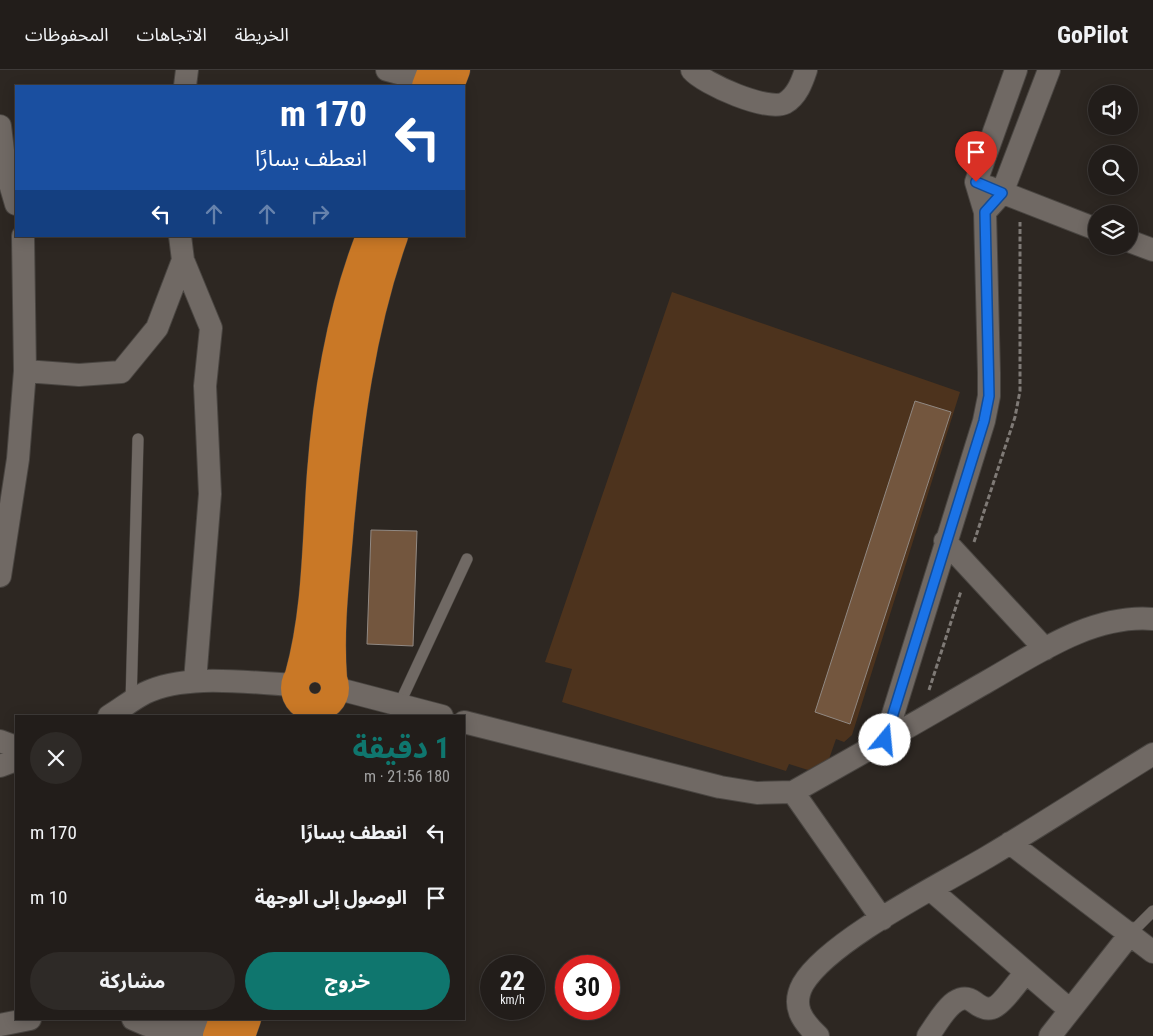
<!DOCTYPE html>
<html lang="ar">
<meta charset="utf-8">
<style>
:root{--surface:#221d1a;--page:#2e2a27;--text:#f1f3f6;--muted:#a2a2a2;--line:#3f3b39;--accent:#0f766e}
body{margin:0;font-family:"Roboto Condensed","Noto Sans Arabic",sans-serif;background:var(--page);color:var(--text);direction:rtl;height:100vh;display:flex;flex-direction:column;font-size:19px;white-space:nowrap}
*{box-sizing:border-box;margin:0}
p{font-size:16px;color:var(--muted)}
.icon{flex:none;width:28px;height:28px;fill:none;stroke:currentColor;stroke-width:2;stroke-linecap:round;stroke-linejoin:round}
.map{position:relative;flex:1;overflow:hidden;direction:ltr}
.details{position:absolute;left:15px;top:645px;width:450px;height:305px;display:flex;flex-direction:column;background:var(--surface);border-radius:0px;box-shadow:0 2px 12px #0003,0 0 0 1px var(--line);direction:rtl}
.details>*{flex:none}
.hud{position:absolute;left:15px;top:15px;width:450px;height:152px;border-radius:0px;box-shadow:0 2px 12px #0003,0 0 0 1px var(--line);direction:rtl;background:#1a4fa0;color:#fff;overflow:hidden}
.fabs{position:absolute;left:1088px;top:15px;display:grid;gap:10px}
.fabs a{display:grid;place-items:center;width:50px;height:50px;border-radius:50%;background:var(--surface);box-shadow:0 2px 12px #0003,0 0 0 1px var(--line);font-size:25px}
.speed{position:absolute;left:480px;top:885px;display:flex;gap:10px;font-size:25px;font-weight:700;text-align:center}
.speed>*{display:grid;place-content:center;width:65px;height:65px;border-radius:50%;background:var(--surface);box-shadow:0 2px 12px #0003,0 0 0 1px var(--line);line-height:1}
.speed small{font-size:12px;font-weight:400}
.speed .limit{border:8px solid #d22;background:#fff;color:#111}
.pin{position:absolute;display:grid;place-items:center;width:42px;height:42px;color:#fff;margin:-51px -21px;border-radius:50% 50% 50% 0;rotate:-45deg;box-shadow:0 0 5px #0007}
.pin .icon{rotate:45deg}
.me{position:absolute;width:55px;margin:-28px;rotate:17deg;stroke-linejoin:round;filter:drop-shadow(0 0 4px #0008)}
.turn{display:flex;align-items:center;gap:18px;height:105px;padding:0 15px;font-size:22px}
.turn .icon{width:65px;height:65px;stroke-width:2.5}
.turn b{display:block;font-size:35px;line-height:42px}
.lanes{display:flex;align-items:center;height:48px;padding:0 15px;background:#0003;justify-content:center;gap:25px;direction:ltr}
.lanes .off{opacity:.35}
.round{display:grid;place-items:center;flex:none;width:52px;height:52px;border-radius:26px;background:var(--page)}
.summary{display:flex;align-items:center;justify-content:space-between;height:85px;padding:0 15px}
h1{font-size:30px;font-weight:700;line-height:38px;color:var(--accent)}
.primary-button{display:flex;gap:10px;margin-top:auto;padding:10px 15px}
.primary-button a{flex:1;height:58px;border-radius:30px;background:var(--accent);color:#fff;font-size:20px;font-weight:700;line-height:58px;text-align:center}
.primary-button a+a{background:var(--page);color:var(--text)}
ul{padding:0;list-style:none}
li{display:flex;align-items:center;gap:15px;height:65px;padding:0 15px}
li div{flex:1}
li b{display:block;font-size:19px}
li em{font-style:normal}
header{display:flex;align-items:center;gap:30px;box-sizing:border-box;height:70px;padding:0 25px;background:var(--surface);border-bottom:1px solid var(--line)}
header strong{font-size:24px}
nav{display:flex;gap:28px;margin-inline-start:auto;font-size:18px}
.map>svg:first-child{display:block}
.green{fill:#4d331d}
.building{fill:#73563e;stroke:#918983}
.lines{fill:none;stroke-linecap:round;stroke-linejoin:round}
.lane-casing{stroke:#494541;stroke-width:12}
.street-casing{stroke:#494541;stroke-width:24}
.highway-casing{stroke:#494541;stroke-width:29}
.path{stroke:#7f7a76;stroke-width:3;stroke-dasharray:5 2.5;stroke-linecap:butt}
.lane{stroke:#706964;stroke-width:11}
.street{stroke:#706964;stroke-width:22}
.highway{stroke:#c97826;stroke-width:28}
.route-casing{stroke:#114b97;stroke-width:12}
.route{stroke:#1a73e8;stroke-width:9}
</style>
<header>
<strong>GoPilot</strong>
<nav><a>الخريطة</a><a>الاتجاهات</a><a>المحفوظات</a></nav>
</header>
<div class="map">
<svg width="1153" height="966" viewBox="0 0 1153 966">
<rect width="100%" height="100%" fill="#2d2722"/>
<path class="green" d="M672 222 960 322 852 665 844 672 836 669 829 689 808 700 789 694 786 701 562 632 572 599 545 592Z"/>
<path class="building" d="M915 331 951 342 850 654 815 642Z
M371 460 417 461 413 576 367 574Z"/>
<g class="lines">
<defs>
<path id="lane" d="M131 633 138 369
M399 635 467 489
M1131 863 1153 841"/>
<path id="street" d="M387 0 428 11
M692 0C704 14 768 42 785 33 797 26 802 12 806 0
M185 16 187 0
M0 56 5 97 16 134
M988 117 1096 159
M985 142 1002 123 1049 0
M180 166 183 190 211 258 205 316 210 424 195 611
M1129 171 1153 180
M25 301 79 305 121 302 157 258 183 190
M945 471 1045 579
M0 506 18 389 25 301 23 166
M335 618 442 646
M109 646C121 639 133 629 145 623 186 603 250 613 295 615
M464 652 720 717 757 723 793 722
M885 670C919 651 953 631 988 611 1037 583 1093 544 1153 549
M0 671 16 677
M0 696 16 690
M1010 773 1153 882
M931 820 1070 940
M882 849 793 722 885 670 984 351 989 326V303L985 142 976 112 1016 0
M133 949 147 955 218 963
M0 955 30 949
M818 966C802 951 791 936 803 914 829 870 942 814 989 786 1044 753 1098 718 1153 684
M928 966C938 953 955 917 974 932 979 936 985 940 992 938 1001 936 1019 910 1026 902
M1050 966 1131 863"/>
<path id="highway" d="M426 16 432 0
M450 16 456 0
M295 618a20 20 0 1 1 40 0a20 20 0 1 1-40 0Z
M299 605C317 540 316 470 321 403 327 324 341 240 370 166
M333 608C329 556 336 505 340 453 349 355 361 259 394 166
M217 966 223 949
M241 966 247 949"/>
</defs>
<use href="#lane" class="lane-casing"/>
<use href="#street" class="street-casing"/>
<use href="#highway" class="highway-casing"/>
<path class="path" d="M974 472 1015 347 1020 321V152
M929 620 961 521"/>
<use href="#lane" class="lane"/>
<use href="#street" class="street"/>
<use href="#highway" class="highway"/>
</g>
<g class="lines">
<defs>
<path id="route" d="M885 670 984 351 989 326 985 142 1002 123 976 112"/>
</defs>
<use href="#route" class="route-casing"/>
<use href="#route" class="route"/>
</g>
</svg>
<div class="fabs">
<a><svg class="icon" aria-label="sound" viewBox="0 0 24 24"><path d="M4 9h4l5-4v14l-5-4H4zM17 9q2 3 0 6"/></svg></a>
<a><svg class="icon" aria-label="search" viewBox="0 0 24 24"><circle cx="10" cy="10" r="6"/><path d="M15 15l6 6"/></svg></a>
<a><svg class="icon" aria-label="layers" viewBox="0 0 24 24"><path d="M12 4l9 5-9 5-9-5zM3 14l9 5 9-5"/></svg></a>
</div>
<div class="speed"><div>22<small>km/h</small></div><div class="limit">30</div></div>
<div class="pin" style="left:976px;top:112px;background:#d93025"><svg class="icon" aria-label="arrive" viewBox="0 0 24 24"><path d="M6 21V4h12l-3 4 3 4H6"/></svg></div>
<svg class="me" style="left:885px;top:670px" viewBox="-20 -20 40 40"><circle r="19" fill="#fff"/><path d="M0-13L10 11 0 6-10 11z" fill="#1a73e8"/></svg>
<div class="hud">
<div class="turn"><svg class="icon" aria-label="left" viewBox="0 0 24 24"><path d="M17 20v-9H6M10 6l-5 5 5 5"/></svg><div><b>170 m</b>انعطف يسارًا</div></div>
<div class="lanes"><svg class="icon" aria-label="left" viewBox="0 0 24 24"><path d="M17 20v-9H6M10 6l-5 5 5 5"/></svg><svg class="icon off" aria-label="ahead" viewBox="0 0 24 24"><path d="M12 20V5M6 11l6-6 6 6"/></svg><svg class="icon off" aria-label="ahead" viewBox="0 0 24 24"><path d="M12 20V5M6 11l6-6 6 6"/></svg><svg class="icon off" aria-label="right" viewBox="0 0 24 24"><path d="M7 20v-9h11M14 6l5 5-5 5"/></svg></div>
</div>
<section class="details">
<div class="summary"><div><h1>1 دقيقة</h1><p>180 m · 21:56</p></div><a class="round"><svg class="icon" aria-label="close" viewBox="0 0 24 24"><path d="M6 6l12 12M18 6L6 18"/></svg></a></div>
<ul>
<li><svg class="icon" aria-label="left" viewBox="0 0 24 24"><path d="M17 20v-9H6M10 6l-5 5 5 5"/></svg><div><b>انعطف يسارًا</b></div><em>170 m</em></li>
<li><svg class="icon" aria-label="arrive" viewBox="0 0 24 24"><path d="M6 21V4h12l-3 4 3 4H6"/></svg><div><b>الوصول إلى الوجهة</b></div><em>10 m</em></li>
</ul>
<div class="primary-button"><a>خروج</a><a>مشاركة</a></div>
</section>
</div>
